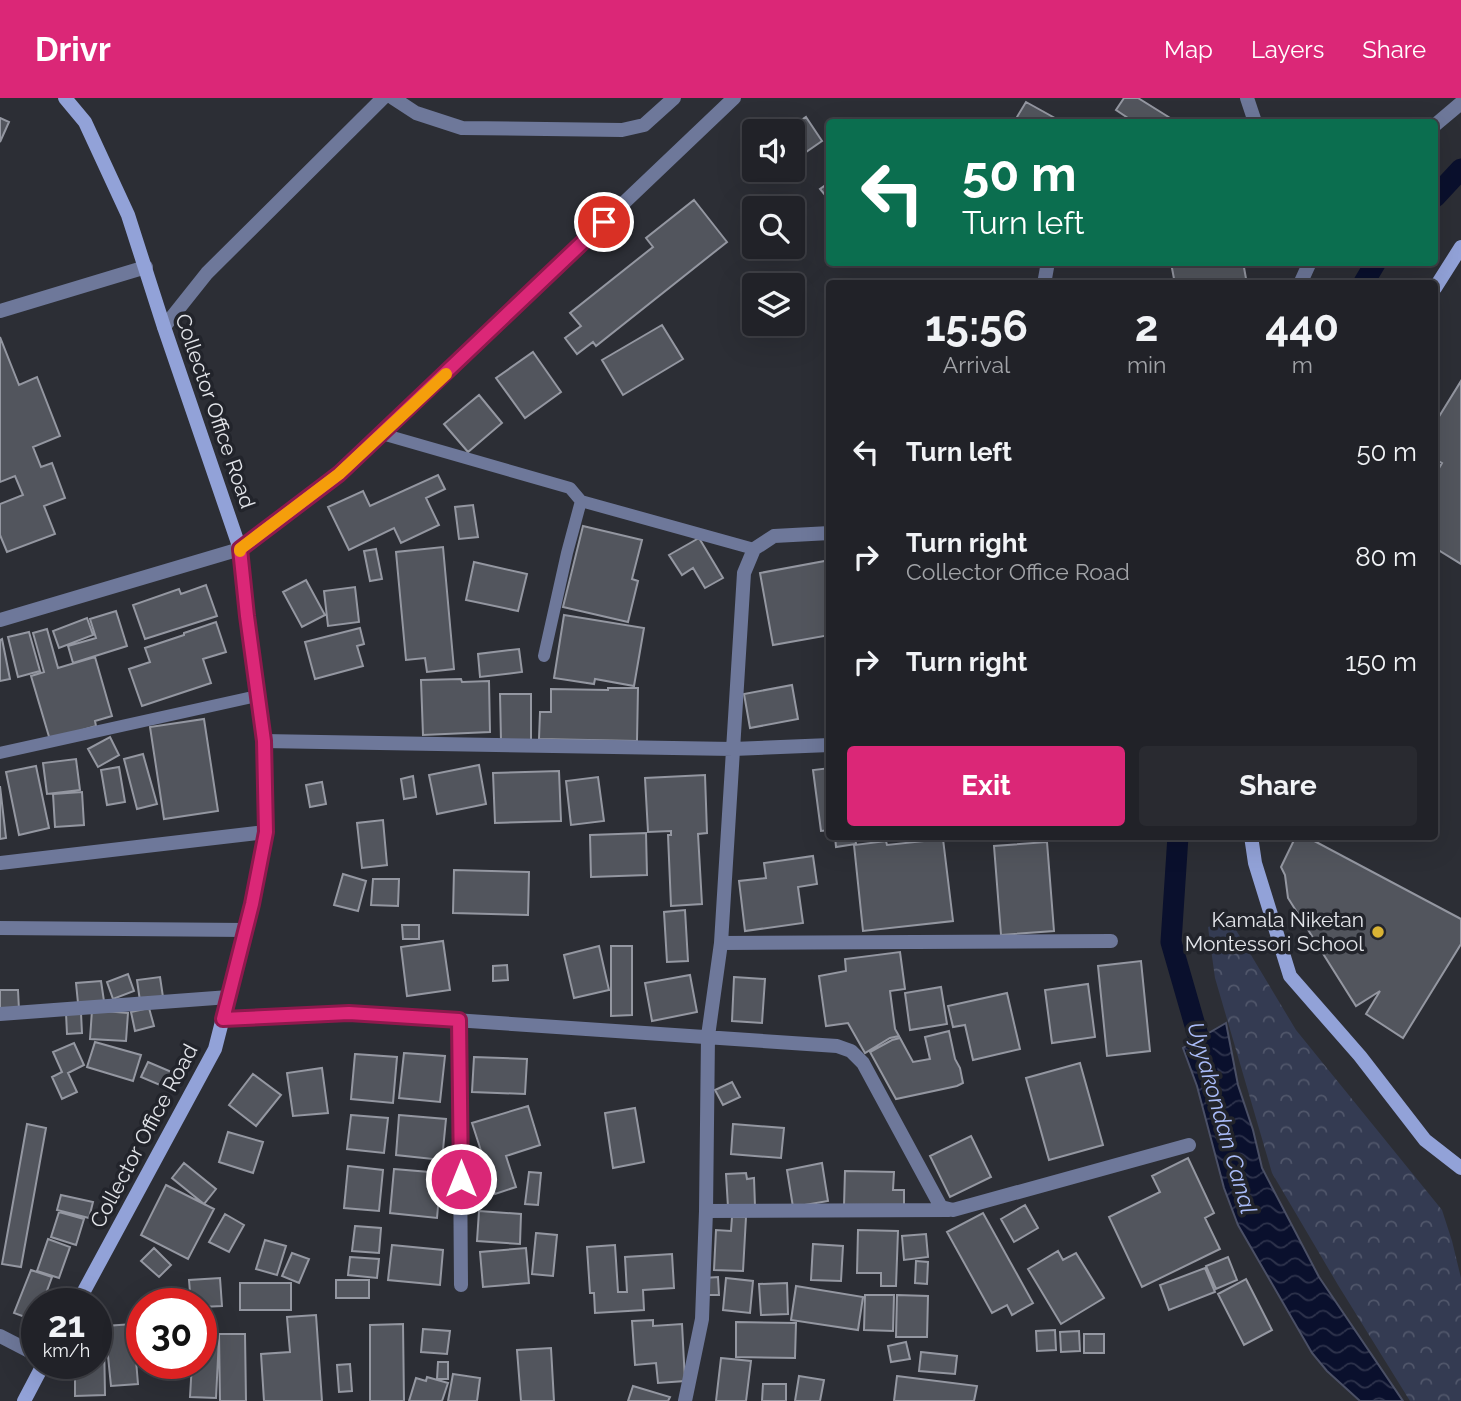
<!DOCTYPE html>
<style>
:root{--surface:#212228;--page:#292a30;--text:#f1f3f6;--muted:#a2a4a8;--line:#3e3f45;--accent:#db2777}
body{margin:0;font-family:Raleway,sans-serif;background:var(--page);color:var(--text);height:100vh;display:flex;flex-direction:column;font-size:26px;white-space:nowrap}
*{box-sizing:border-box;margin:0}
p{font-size:23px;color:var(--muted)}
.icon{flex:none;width:38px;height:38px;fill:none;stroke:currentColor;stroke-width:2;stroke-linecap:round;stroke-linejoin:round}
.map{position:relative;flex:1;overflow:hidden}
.drawer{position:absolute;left:826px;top:182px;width:612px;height:560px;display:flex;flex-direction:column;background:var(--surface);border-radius:7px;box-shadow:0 7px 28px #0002,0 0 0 2px var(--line)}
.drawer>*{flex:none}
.banner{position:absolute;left:826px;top:21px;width:612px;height:147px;border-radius:7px;box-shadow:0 7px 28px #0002,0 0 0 2px var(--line);background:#0b6e4f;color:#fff;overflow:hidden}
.controls{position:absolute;left:742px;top:21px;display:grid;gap:14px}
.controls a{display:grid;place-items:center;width:63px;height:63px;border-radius:7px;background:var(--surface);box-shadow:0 7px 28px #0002,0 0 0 2px var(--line);font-size:35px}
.speed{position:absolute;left:21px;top:1190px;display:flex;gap:14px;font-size:35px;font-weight:700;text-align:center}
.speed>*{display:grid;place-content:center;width:91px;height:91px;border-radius:50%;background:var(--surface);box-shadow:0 7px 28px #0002,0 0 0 2px var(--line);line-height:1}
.speed small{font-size:18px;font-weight:400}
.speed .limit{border:10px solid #d22;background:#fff;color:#111}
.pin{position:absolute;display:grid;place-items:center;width:60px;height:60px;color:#fff;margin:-30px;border:4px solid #fff;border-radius:50%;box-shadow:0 2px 7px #0007}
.me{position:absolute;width:77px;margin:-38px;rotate:0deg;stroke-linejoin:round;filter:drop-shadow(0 0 5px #0008)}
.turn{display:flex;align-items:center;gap:24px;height:147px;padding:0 21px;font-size:32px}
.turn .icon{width:91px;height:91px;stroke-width:2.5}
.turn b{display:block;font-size:49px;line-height:60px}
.eta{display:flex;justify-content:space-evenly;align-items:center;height:119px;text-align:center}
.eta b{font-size:42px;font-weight:700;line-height:49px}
.action{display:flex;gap:14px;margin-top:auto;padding:14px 21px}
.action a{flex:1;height:80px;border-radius:7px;background:var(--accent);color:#fff;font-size:28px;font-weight:700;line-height:80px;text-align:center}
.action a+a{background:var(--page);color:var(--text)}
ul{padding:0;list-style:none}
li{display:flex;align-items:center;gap:21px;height:105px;padding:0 21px}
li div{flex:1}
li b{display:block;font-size:26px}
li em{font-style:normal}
header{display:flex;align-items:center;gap:42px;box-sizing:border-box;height:98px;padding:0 35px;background:var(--accent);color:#fff}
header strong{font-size:33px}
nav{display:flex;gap:38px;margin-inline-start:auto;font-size:24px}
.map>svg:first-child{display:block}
.park{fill:url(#park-crowns)}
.water{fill:url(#water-waves);stroke:#4b5066;stroke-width:2}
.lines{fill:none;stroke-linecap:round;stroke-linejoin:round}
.canal{stroke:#0a102d;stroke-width:21}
.building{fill:#52555d;stroke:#9497a1;stroke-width:2}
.lane{stroke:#6e789a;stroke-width:12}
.street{stroke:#6e789a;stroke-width:14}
.secondary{stroke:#92a2d8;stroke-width:14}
.route-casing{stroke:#8e194d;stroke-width:18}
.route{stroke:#db2777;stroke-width:12}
.slow{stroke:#f59e0b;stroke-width:12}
.poi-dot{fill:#d9b334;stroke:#22242b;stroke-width:2.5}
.labels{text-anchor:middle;stroke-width:7;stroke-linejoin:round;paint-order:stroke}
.street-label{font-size:21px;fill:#e3e5ea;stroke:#22242b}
.poi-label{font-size:21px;fill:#e3e5ea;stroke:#22242b;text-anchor:end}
.water-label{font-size:23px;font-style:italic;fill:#aabcf9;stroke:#22242b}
</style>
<header>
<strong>Drivr</strong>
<nav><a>Map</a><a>Layers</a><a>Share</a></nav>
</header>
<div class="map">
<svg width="1461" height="1303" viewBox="0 0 1461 1303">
<defs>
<pattern id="park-crowns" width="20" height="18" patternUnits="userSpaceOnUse" patternTransform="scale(1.75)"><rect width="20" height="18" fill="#343b52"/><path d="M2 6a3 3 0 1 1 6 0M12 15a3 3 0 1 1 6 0" fill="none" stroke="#51576b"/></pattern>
<pattern id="water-waves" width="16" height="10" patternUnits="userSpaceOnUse" patternTransform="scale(1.75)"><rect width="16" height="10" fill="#0a102d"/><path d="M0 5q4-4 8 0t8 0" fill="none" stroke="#2e334c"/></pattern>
</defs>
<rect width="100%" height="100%" fill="#2c2e35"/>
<path class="park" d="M1230 822 1296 932 1442 1112 1452 1143 1461 1180V1303H1410L1338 1187 1272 1075 1215 880 1208 829Z"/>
<path class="water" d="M1226 925 1238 987 1253 1032 1262 1070 1319 1179 1403 1303H1360L1327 1273 1312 1255 1238 1127 1224 1090 1197 988 1183 950Z"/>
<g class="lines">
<path class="canal" d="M1435 99 1461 71
M1363 186 1376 164
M1178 738 1171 844 1207 969"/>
</g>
<path class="building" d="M1124 0H1138L1175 23 1134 24 1116 12Z
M1026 4 1062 24H1014Z
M806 19 822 43 793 63V33H785Z
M0 20 9 24 0 44Z
M830 84V103L820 91Z
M694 102 727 144 596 248 593 244 577 256 565 240 581 228 570 215 653 149 646 140Z
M1243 164 1247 186H1175L1171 165Z
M662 227 683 261 623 297 602 262Z
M0 239 19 287 37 279 60 338 33 349 41 369 52 365 65 400 44 408 55 436 7 454 0 437V406L23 397 15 378 0 384Z
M533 254 561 294 525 320 496 280Z
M1461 283V466L1435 450V377L1442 365 1435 361V325Z
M479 297 502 325 468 354 444 326Z
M438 377 445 391 426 400 439 427 401 445 394 430 349 452 328 409 363 393 370 408Z
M473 407 478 439 459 441 455 409Z
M583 428 642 442 632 481 638 483 628 524 563 509Z
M699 440 723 480 705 490 693 470 682 477 669 457Z
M443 449 454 571 427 574 425 560 406 562 396 454Z
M376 451 382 481 370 483 364 453Z
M830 462V537L773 547 760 475Z
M474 464 527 476 518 513 466 502Z
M306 482 325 517 302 529 283 494Z
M206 487 217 518 145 541 133 507 179 491 181 496Z
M355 489 359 524 328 528 324 493Z
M116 513 127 548 73 565 68 548 96 540 90 521Z
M564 517 644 530 634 588 595 581 594 586 554 580Z
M87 520 93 537 59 550 53 533Z
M216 524 226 554 203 561 211 585 142 608 129 571 150 564 145 550 184 537V535Z
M360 530 364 546 357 548 363 568 315 581 305 544Z
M47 531 58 570 95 559 112 618 95 623 96 628 50 642 31 578 44 574 33 535Z
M29 534 40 573 18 579 8 539Z
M2 541 10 581 0 583V542Z
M519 551 522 574 480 579 478 556Z
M461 581 462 584 489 583 490 634 423 637 421 582Z
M792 587 798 621 750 630 744 596Z
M608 590H638L637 643 539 641 540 614H551V591L608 592Z
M500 596H531V642L501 643Z
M204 621 218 713 164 721 150 629Z
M110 639 119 657 98 669 88 651Z
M143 656 157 706 137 711 124 661Z
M76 661 80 692 47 696 43 665Z
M479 667 486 706 437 716 429 677Z
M36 668 49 730 19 737 6 674Z
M119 669 125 704 107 707 101 672Z
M830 670V732L821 733 813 672Z
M559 673 561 723 495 725 493 675Z
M705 677 707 735 698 736 702 806 671 808 668 737H671V733L648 734 645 680Z
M413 678 416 699 404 701 401 681Z
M598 679 604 723 571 727 566 683Z
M322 684 326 706 310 709 306 687Z
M0 688 6 740 0 741Z
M82 694 84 727 55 729 53 696Z
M383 722 387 767 362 770 357 725Z
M646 735 647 777 591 779 590 737Z
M835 738H855L856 746 836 749Z
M1296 738H1305L1461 821V846L1403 940 1366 916 1380 893 1356 908 1288 800 1285 777 1281 769Z
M943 741 953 823 863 833 854 747 886 743 887 747Z
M1047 744 1054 833 1001 837 994 748Z
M813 758 817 786 798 789 803 825 745 833 739 783 766 780 764 765Z
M454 772 529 774 528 817 453 815Z
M343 776 366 783 358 813 334 807Z
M373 781H399L398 808 371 807Z
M685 812 688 863 667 864 664 814Z
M402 827H419V841H403Z
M443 843 450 892 407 898 401 849Z
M599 848 609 892 574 900 564 857Z
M611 848H632V917L611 918Z
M900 854 905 891 890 893 895 931 899 938 890 940 865 955 848 925 826 928 819 878 846 873 845 861Z
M1141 863 1150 953 1107 958 1098 868Z
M507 867 508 882 493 883V868Z
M128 876 134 893 113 901 107 884Z
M690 877 697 914 652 923 645 885Z
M160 879 163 899 140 903 137 882Z
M734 879 765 881 762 925 732 923Z
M101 883 104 903 78 905 76 885Z
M1088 886 1095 939 1052 945 1045 892Z
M941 889 947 926 910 932 905 895Z
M0 892H18L19 912H0Z
M1007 895 1020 951 973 962 965 927 953 929 948 908Z
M149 910 154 928 135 933 131 914Z
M92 912 128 915 126 943 90 941Z
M66 915H81L82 935 67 936Z
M949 933 955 961 960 970 963 985 957 988 896 1001 870 954 892 942 900 940 913 964 930 961 925 939Z
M95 944 141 957 133 983 87 969Z
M74 945 84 967 68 975 77 994 62 1001 52 979 62 974 53 954Z
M404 955 445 958 440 1004 399 1000Z
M355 956 397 959 393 1005 351 1001Z
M474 959 527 961 525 996 472 994Z
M148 964 174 975 167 990 141 979Z
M1080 965 1103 1047 1049 1062 1026 980Z
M322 970 328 1015 293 1018 287 975Z
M253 976 281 997 256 1028 229 1007Z
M732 984 740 999 723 1007 715 992Z
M528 1008 540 1047 506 1058 516 1089 495 1096 472 1025Z
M635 1010 644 1064 613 1070 605 1015Z
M351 1017 388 1020 384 1055 347 1051Z
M399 1017 446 1021 442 1062 396 1057Z
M27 1026 46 1030 21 1169 2 1166Z
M733 1026 784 1030 781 1060 731 1056Z
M228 1034 263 1044 253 1075 219 1064Z
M971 1038 991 1079 950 1099 930 1058Z
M1188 1060 1214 1115 1205 1120 1220 1151 1142 1189 1109 1119 1160 1094 1152 1078Z
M184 1065 216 1091 204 1106 172 1080Z
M822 1065 828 1103 793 1109 787 1072Z
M348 1068 383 1072 379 1113 344 1110Z
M394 1071 441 1075 437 1120 390 1115Z
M845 1073 894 1074 893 1092H904V1110L844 1108Z
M529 1074 541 1075 538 1107 525 1106Z
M746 1075 747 1081 754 1080 755 1108 728 1109 726 1076Z
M166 1087 214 1111 188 1161 141 1137Z
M61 1097 93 1104 89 1120 57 1112Z
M1025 1107 1038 1130 1014 1144 1001 1121Z
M479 1113 521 1116 520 1146 477 1143Z
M59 1114 84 1121 76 1147 51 1139Z
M983 1115 1033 1205 1012 1217 1007 1207 992 1215 947 1134Z
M225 1116 244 1127 229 1154 209 1144Z
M732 1119H746L743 1173 714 1172 716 1132 731 1133Z
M355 1128 381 1130 379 1155 352 1153Z
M858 1132 898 1133 896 1188H881V1175H857Z
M536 1135 557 1137 553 1178 532 1176Z
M926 1136 928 1159 904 1162 902 1138Z
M48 1141 70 1149 59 1180 37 1173Z
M265 1142 286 1148 277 1177 256 1171Z
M813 1146 843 1148 841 1183 811 1182Z
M392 1147 443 1152 440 1187 388 1182Z
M615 1147 618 1194H627L625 1159 672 1156 674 1190 643 1192 644 1212 595 1215 594 1195H590L587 1149Z
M154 1150 171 1167 159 1179 141 1163Z
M526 1150 529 1185 483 1189 480 1154Z
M1058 1153 1063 1162 1076 1155 1104 1200 1061 1226 1028 1171Z
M292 1155 309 1161 299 1185 282 1178Z
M350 1159 379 1161 377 1180 348 1177Z
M1228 1159 1237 1182 1216 1191 1206 1168Z
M916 1163 928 1164 927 1186 915 1185Z
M1205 1170 1215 1194 1169 1212 1160 1187Z
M31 1172 52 1179 42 1206H37L36 1223 14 1215Z
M718 1179 719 1197H704V1180Z
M220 1180 222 1208 201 1209V1206H191L189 1182Z
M726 1180 753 1183 750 1215 723 1212Z
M1246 1181 1272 1232 1244 1247 1218 1196Z
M336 1182H369V1200H336Z
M240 1185H291V1212H240Z
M787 1185 788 1216 761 1217 759 1186Z
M796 1188 863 1199 858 1232 791 1222Z
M865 1197H894L893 1233 864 1232Z
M897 1197 928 1198 927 1239H896Z
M316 1217 322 1303H264L261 1256 290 1254 287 1219Z
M653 1222V1228L682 1226 685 1283 658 1285 656 1265 635 1267 632 1223Z
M736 1224 796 1225 795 1260 736 1259Z
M133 1226 138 1286 111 1288 105 1228Z
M403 1226 404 1303H370V1227Z
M423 1231 450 1233 447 1256 421 1254Z
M1055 1232 1056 1252 1037 1253 1036 1233Z
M1079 1233 1080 1253 1061 1254 1060 1234Z
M219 1236H245L246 1303H220Z
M1084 1236H1104V1255H1084Z
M201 1239 219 1240 216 1300 190 1299 192 1265H201Z
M96 1241H104L105 1297 75 1298V1265H96Z
M906 1244 910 1261 891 1264 888 1248Z
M551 1250 554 1303H521L517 1252Z
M921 1254 957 1258 955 1276 919 1273Z
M721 1260 751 1263 746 1303H716Z
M438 1264H448V1281H437Z
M350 1266 352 1293 339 1294 337 1267Z
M453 1276 480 1280 477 1303H448Z
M799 1278 824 1282 820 1303H795Z
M897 1278 977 1288 974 1303H894Z
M427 1279 448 1285 442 1303H409L416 1280 426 1283Z
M763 1286H786V1303H762Z
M633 1288 670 1299 668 1303H628Z"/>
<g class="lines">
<path class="lane" d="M382 336 570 390 581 403 567 455 544 558
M581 403 754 451
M0 655 257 598"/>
<path class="street" d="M393 0 416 15 462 30 622 32 644 27 674 0
M1247 0 1255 24
M1435 27 1461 5
M1044 186 1048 164
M1300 186 1310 164
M0 213 146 169
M164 229 207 175 383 0
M0 522 240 451 339 376 734 0
M263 643 733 651 830 647
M0 765 266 734
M0 830 246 832
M721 845 1111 843
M0 916 229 899
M223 921 350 915 837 948 851 953 863 965 941 1109 953 1112 1189 1047
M459 922 461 1187
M706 1113 949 1112
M0 1238 37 1257
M685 1303 702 1221 706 1113 708 938 721 845 744 475 754 451 774 438 830 435"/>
<path class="secondary" d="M65 0 85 24 128 117 164 229 240 451 247 518 263 643 266 734 252 806 215 951 77 1206
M1435 190 1461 149
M1251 738 1255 765 1290 878 1360 958 1425 1042 1461 1070
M24 1303 44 1265"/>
</g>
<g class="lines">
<defs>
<path id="route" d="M461 1081 459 922 349 915 223 921 252 806 266 734 264 643 247 518 240 451 339 376 604 124"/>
</defs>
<use href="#route" class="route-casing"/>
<use href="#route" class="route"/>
<path class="slow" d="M240 453V451L339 376 446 276"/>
</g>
<circle class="poi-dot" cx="1378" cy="834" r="7"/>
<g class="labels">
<g class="street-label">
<text transform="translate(215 313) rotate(71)" y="7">Collector Office Road</text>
<text transform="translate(144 1038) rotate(-62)" y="7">Collector Office Road</text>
</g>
<g class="poi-label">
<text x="1364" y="829">Kamala Niketan<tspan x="1364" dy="24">Montessori School</tspan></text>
</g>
<g class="water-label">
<text transform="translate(1222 1020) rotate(74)" y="8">Uyyakondan Canal</text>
</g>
</g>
</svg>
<div class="controls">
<a><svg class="icon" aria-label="sound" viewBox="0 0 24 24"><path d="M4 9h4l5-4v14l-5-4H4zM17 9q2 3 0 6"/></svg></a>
<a><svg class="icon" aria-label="search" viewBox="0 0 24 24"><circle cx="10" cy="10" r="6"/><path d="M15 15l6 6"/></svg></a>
<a><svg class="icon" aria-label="layers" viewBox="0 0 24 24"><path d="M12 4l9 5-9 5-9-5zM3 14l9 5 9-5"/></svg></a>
</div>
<div class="speed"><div>21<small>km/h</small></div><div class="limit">30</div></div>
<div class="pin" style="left:604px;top:124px;background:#d93025"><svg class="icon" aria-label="arrive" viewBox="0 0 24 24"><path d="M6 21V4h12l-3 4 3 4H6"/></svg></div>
<svg class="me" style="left:461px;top:1081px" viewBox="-20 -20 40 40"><circle r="17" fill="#db2777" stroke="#fff" stroke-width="3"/><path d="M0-11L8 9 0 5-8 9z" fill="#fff"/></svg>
<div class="banner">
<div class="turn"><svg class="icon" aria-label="left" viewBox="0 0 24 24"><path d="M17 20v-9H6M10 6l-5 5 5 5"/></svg><div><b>50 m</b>Turn left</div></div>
</div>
<section class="drawer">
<div class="eta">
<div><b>15:56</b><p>Arrival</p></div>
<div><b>2</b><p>min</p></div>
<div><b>440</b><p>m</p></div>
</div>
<ul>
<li><svg class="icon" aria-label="left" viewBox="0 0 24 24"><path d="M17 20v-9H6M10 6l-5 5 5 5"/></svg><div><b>Turn left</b></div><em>50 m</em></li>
<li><svg class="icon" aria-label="right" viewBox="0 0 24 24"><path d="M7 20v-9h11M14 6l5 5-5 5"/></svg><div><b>Turn right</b><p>Collector Office Road</p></div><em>80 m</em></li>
<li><svg class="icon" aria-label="right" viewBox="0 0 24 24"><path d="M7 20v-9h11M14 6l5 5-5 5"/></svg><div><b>Turn right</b></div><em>150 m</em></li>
</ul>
<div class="action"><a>Exit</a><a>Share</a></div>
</section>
</div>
